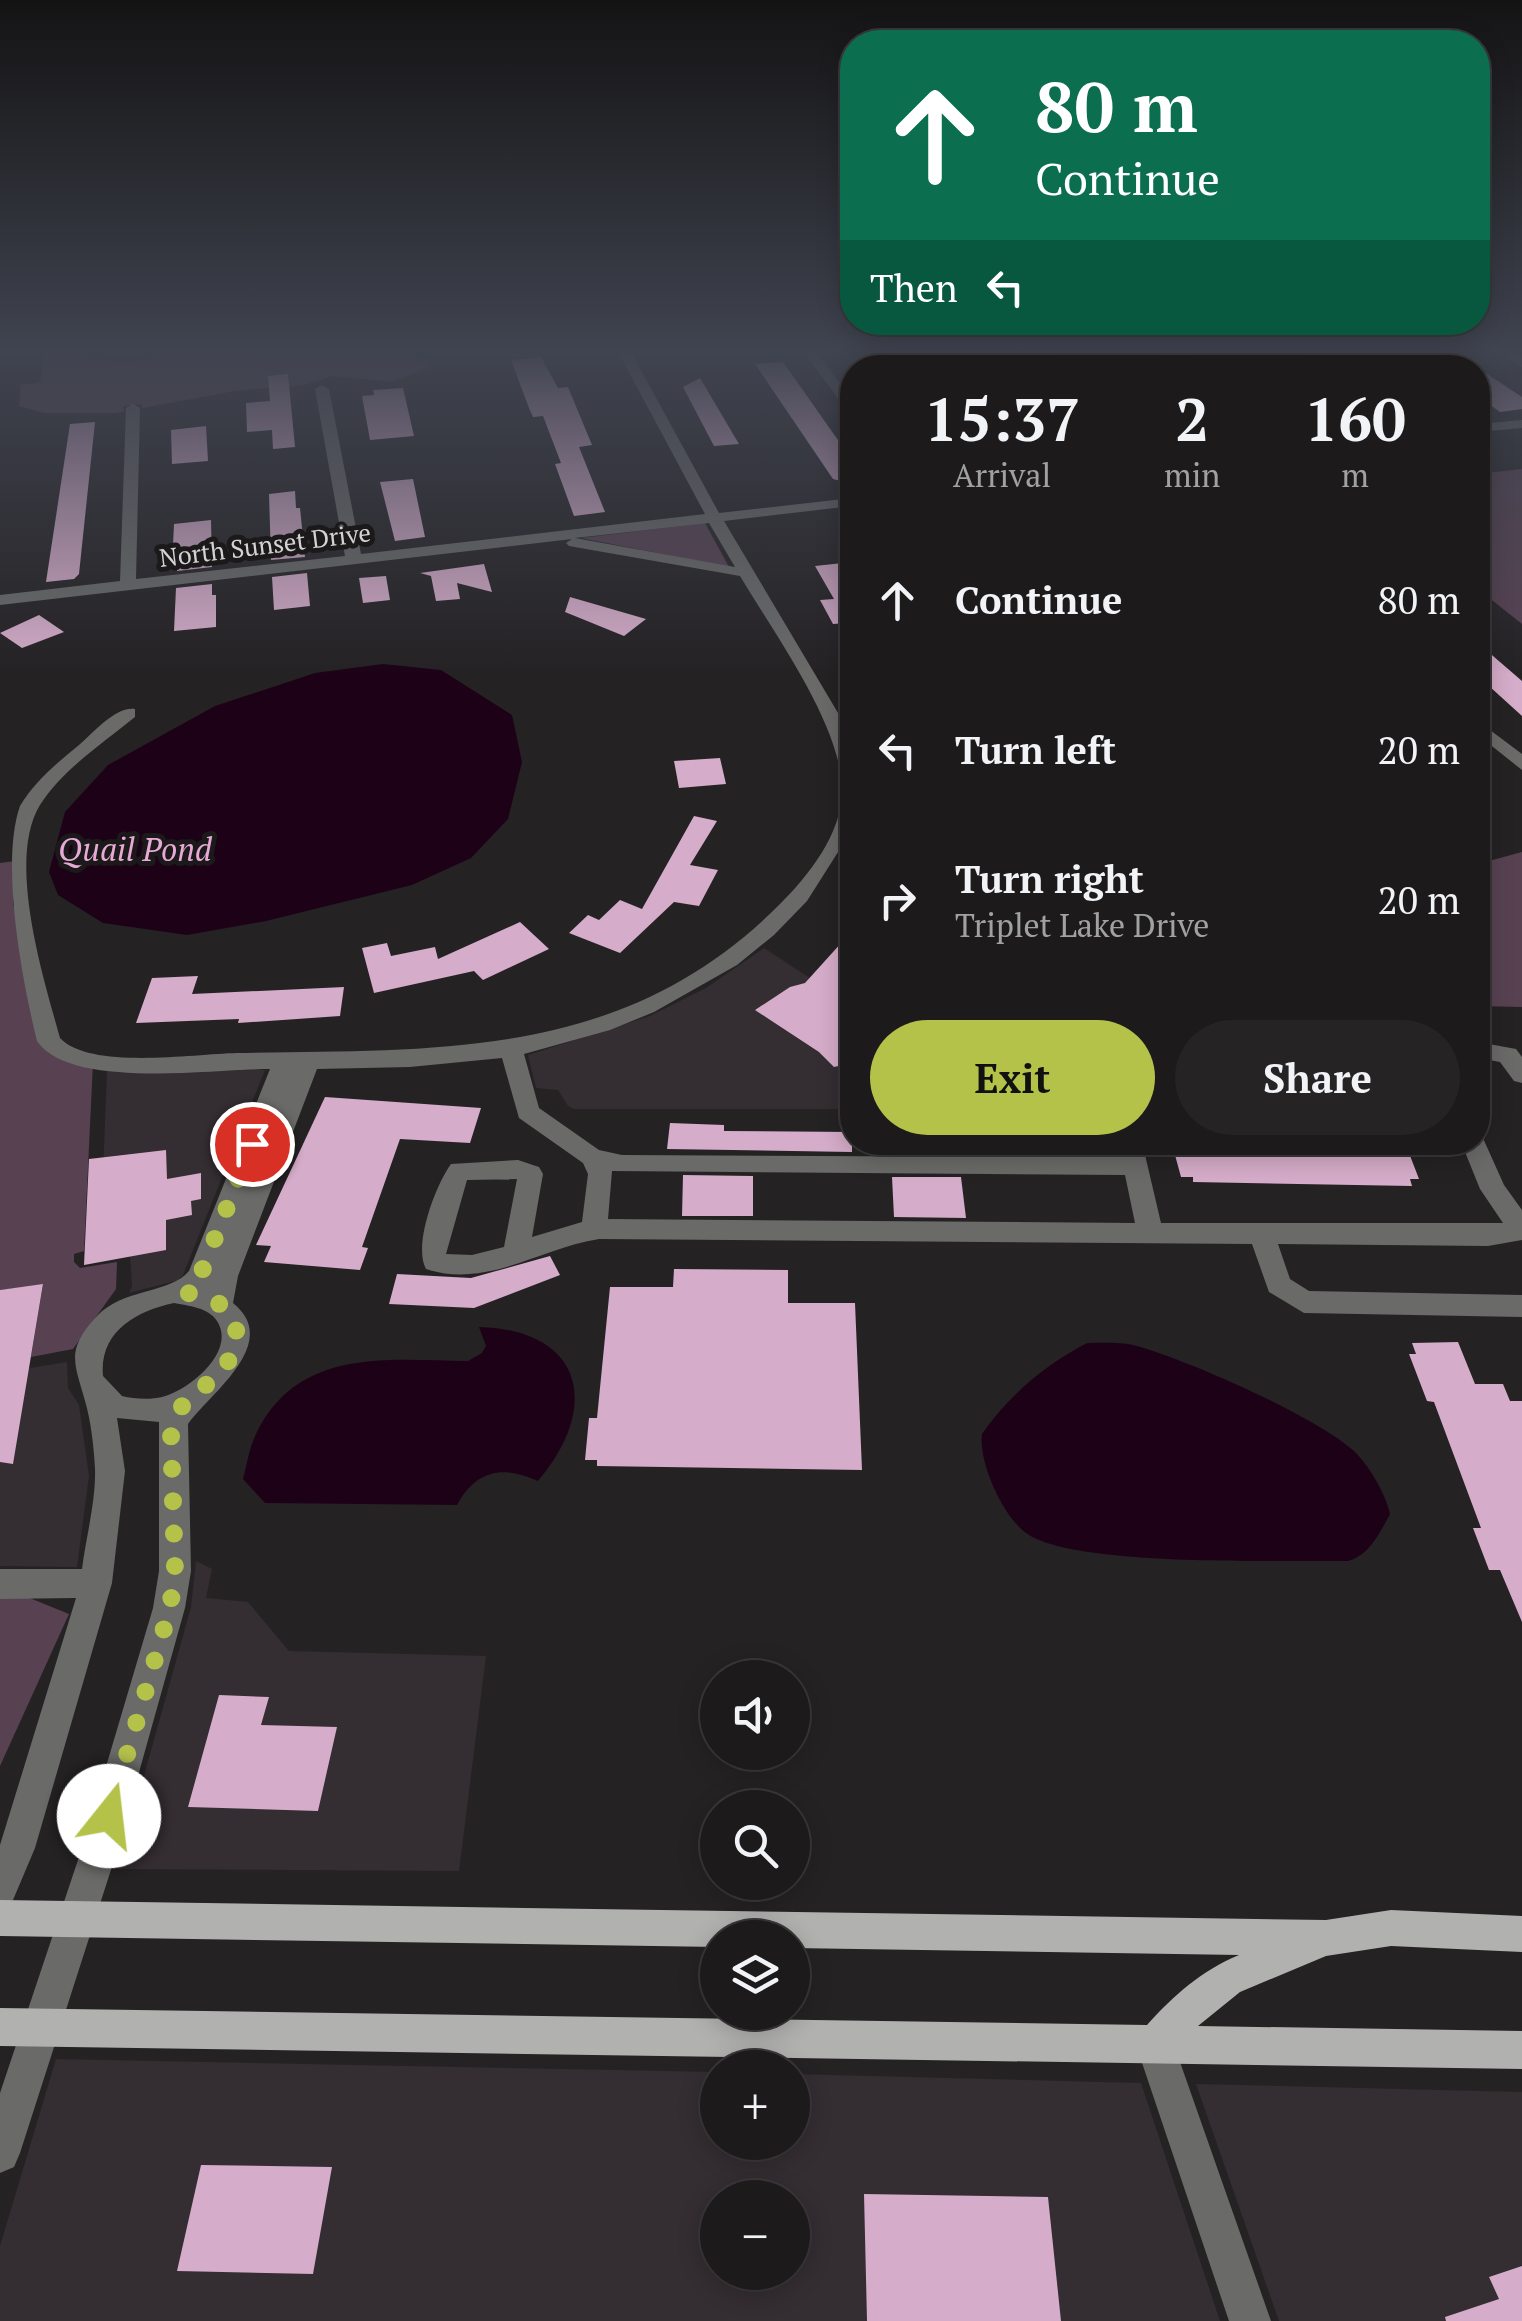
<!DOCTYPE html>
<meta charset="utf-8">
<style>
:root{--surface:#1c1a1b;--page:#252324;--text:#f1f3f6;--muted:#a0a1a3;--line:#3a383a;--accent:#b4c24a}
body{margin:0;font-family:"PT Serif",serif;background:var(--page);color:var(--text);height:100vh;display:flex;flex-direction:column;font-size:38px;white-space:nowrap}
*{box-sizing:border-box;margin:0}
p{font-size:32px;color:var(--muted)}
.icon{flex:none;width:55px;height:55px;fill:none;stroke:currentColor;stroke-width:2;stroke-linecap:round;stroke-linejoin:round}
.map{position:relative;flex:1;overflow:hidden}
.panel{position:absolute;left:840px;top:355px;width:650px;height:800px;display:flex;flex-direction:column;background:var(--surface);border-radius:40px;box-shadow:0 5px 25px #0003,0 0 0 2px var(--line)}
.panel>*{flex:none}
.hud{position:absolute;left:840px;top:30px;width:650px;height:305px;border-radius:40px;box-shadow:0 5px 25px #0003,0 0 0 2px var(--line);background:#0b6e4f;color:#fff;overflow:hidden}
.fabs{position:absolute;left:700px;top:1660px;display:grid;gap:20px}
.fabs a{display:grid;place-items:center;width:110px;height:110px;border-radius:50%;background:var(--surface);box-shadow:0 5px 25px #0003,0 0 0 2px var(--line);font-size:50px}
.pin{position:absolute;display:grid;place-items:center;width:85px;height:85px;color:#fff;margin:-42px;border:5px solid #fff;border-radius:50%;box-shadow:0 2px 10px #0007}
.me{position:absolute;width:110px;margin:-55px;rotate:16deg;stroke-linejoin:round;filter:drop-shadow(0 0 8px #0008)}
.turn{display:flex;align-items:center;gap:35px;height:210px;padding:0 30px;font-size:45px}
.turn .icon{width:130px;height:130px;stroke-width:2.5}
.turn b{display:block;font-size:70px;line-height:85px}
.then{display:flex;align-items:center;height:95px;padding:0 30px;background:#0003;gap:20px;font-size:38px}
.eta{display:flex;justify-content:space-evenly;align-items:center;height:170px;text-align:center}
.eta b{font-size:60px;font-weight:700;line-height:70px}
.primary-button{display:flex;gap:20px;margin-top:auto;padding:20px 30px}
.primary-button a{flex:1;height:115px;border-radius:60px;background:var(--accent);color:#111;font-size:40px;font-weight:700;line-height:115px;text-align:center}
.primary-button a+a{background:var(--page);color:var(--text)}
ul{padding:0;list-style:none}
li{display:flex;align-items:center;gap:30px;height:150px;padding:0 30px}
li div{flex:1}
li b{display:block;font-size:38px}
li em{font-style:normal}
.map>svg:first-child{display:block}
.built{fill:#342d32;fill-rule:evenodd}
.green{fill:#584252}
.water{fill:#1d0217}
.building{fill:#d5acc9}
.lines{fill:none;stroke-linecap:round;stroke-linejoin:round}
.minor{fill:#6a6a69;fill-rule:evenodd}
.major{fill:#b1b1af;fill-rule:evenodd}
.route{stroke:#b4c24a;stroke-width:18;stroke-dasharray:0 32.4}
.labels{text-anchor:middle;stroke-width:10;stroke-linejoin:round;paint-order:stroke}
.far-street-label{font-size:25px;fill:#d4d3d4;stroke:#1b191a}
.water-label{font-size:32px;font-style:italic;fill:#e7a9d5;stroke:#1b191a}
</style>
<div class="map">
<svg width="1522" height="2321" viewBox="0 0 1522 2321">
<rect width="100%" height="100%" fill="#252224"/>
<path class="built" d="M764 948 845 1001 852 998V1109H574L568 1106 558 1090 536 1088 528 1055 650 1016 706 988Z
M265 1070 183 1275 179 1280 129 1293 132 1286 130 1255 100 1248 107 1071Z
M0 1301 24 1369 67 1362 68 1388 79 1405 89 1476 77 1567 0 1566Z
M196 1561 212 1569 206 1598 248 1602 289 1651 486 1656 459 1871 118 1869 191 1607Z
M56 2059 717 2072 718 2142H792L793 2074 1141 2083 1220 2321H0V2246ZM718 2198H792V2272H718Z
M1196 2084 1522 2092V2321H1279Z"/>
<path class="green" d="M0 350H75L78 355C114 363 141 367 174 350H411V355L418 356 413 361 428 362 430 367 392 382 333 376 304 385 235 391 142 408V404L124 406 123 412 114 413H45L19 406 21 385 40 382 45 353Z
M1054 350H1104L1126 367H1071Z
M1112 350H1152L1170 356 1215 350H1295L1312 367H1133Z
M1522 469V624L1478 589V474Z
M705 523 729 567 581 538Z
M1522 852V1007L1478 1006V864Z
M15 861 13 904 49 1041 93 1062 84 1251 74 1254V1262L80 1268 117 1262 116 1289 73 1349 31 1357 43 1285 0 1290V863Z
M0 1586 69 1614 0 1766Z"/>
<path class="water" d="M383 664 441 670 512 715 522 762 508 819 471 858 412 885 266 921 187 935 103 923 58 895 49 872 65 812 108 765 215 706 315 673Z
M479 1327C584 1330 601 1407 538 1481 503 1465 476 1470 457 1505L265 1503 243 1479C247 1465 249 1448 256 1434 298 1347 388 1360 468 1361L482 1353 486 1346Z
M1087 1343C1102 1343 1119 1342 1133 1345 1184 1358 1320 1418 1356 1453 1371 1469 1385 1493 1390 1514 1380 1532 1370 1555 1348 1561 1279 1560 1081 1567 1029 1535 1004 1520 978 1462 982 1434 1009 1395 1045 1365 1087 1343Z"/>
<path class="building" d="M541 357 558 388 568 387 592 445 579 447 605 512 574 516 555 464 561 463 543 416 533 417 529 408 511 360Z
M783 362 852 460V484L833 479 755 364Z
M1478 368 1522 397V409L1500 412 1478 396Z
M288 374 295 447 273 449 272 430 247 432 246 403 270 401 268 376Z
M700 378 739 444 714 446 683 387Z
M403 388 414 436 370 440 362 396 374 395 373 390Z
M95 422 79 574 74 579 46 582 70 424Z
M206 426 208 461 172 464 171 430Z
M413 479 425 537 395 541 380 482Z
M295 491 296 508H300L305 557 271 560 269 494Z
M211 520 212 567 177 571V566L172 567 174 524Z
M852 562V630L848 623 833 624 820 600 834 599 815 566Z
M484 564 492 592 457 583 460 599 436 601 431 576 420 573Z
M307 573 310 606 274 610 272 577Z
M386 576 390 600 363 603 359 578Z
M212 584V595H216V627L174 631 176 588Z
M570 597 646 619 624 636 565 612Z
M39 615 64 632 22 648 0 633Z
M1478 643 1522 681V716L1478 676Z
M720 758 726 784 679 788 674 761Z
M694 816 717 821 690 865 718 870 699 906 674 902 620 953 569 933 588 915 599 920 620 900 642 909Z
M520 922 549 949 483 980 474 971 374 993 362 948 387 943 391 956 435 947 438 959Z
M852 931V1063L834 1067 819 1052 755 1010 790 987 805 983Z
M198 976 192 994 344 987 340 1016 238 1023 239 1019 136 1023 152 978Z
M325 1097 481 1108 470 1143 400 1139 362 1247 368 1248 360 1270 264 1262 271 1246 256 1245Z
M670 1123 724 1125V1131L852 1132V1152L667 1149Z
M1182 1142H1399L1403 1153H1409L1419 1179H1410L1412 1186 1193 1182V1177H1181L1175 1155H1185Z
M166 1150 167 1179 201 1173V1199L191 1201 192 1215 166 1220V1250L84 1265 89 1159Z
M683 1175 753 1176V1216H682Z
M892 1177H961L966 1218 894 1217Z
M550 1256 560 1275 474 1308 389 1304 397 1274 471 1278Z
M674 1269 788 1270V1303H855L862 1470 597 1466V1460H585L589 1418H597L610 1287H673Z
M43 1284 13 1464 0 1462V1290Z
M1458 1342 1475 1384H1503L1510 1401H1522V1622L1500 1570H1489L1473 1528H1481L1434 1402 1427 1401 1409 1354H1416L1412 1343Z
M219 1695 269 1697 261 1725 337 1727 318 1811 188 1807Z
M201 2165 332 2167 313 2274 177 2271Z
M864 2194 1048 2197 1061 2321H867Z
M1522 2266V2321H1446L1445 2317 1499 2299 1489 2277Z"/>
<g class="lines">
<path class="minor" d="M617 350H630L719 513 852 498V506L724 521 844 723 852 744V830L807 901 774 935 737 965 654 1012 610 1030 524 1054 539 1108 599 1150 622 1155 1044 1157 1043 1142H1067L1069 1157H1121L1118 1142H1142L1161 1223H1503L1480 1189 1461 1142H1478V1134L1482 1136 1504 1185 1522 1210V1240L1488 1246 1278 1244 1290 1279 1309 1291 1522 1295V1317L1304 1313 1269 1292 1252 1244 599 1239C540 1248 487 1289 426 1269 413 1246 435 1186 451 1164L518 1160 539 1167 543 1174 532 1237 582 1222 588 1174 583 1163 519 1118 502 1058 410 1067 317 1069 238 1276 233 1303C283 1343 208 1395 188 1424L191 1571 185 1608 117 1851 20 2153 14 2167 0 2173V2093L81 1851 153 1608 159 1571V1422L117 1418 125 1471 112 1583 35 1848 13 1900 0 1905V1845L76 1598 0 1599V1569H82C86 1537 96 1501 95 1469 94 1448 91 1421 85 1401 75 1364 65 1351 96 1317 122 1288 170 1294 189 1271L270 1069C214 1069 70 1090 37 1041 22 980 0 863 20 806 34 782 58 762 79 745 93 733 116 706 135 709V717C103 743 62 770 40 805 6 860 44 980 60 1038 90 1070 193 1054 237 1053 440 1049 625 1061 781 903 809 875 841 834 842 793 844 728 773 632 740 576L569 546 566 543 572 539 0 605V595L120 581 126 408 133 404 140 408 136 579 345 556 315 389 322 385 329 389 361 554 705 514ZM709 523 735 567 575 538ZM612 1171 1125 1175 1135 1223 608 1219ZM517 1179 504 1247 472 1255 446 1254 467 1180ZM174 1303C188 1306 208 1307 217 1321 237 1352 188 1391 162 1397 150 1400 134 1399 122 1396L103 1376C99 1332 136 1311 174 1303Z
M802 350H815L852 399V411L847 410Z
M1495 350H1511L1522 358V367Z
M1522 420V428L1478 432V424Z
M1478 721 1522 754V770L1478 735Z
M1478 1042 1516 1049 1522 1057V1083L1514 1081 1500 1062 1478 1058Z
M1155 2026 1169 2031 1174 2045 1271 2321H1229L1136 2045 1141 2031Z"/>
<path class="major" d="M0 1900 1326 1920 1391 1910 1522 1916V1952L1391 1946 1326 1956 1240 1992 1198 2026 1522 2031V2069L0 2046V2008L1147 2025C1174 1995 1201 1971 1239 1955L792 1948V1938H718V1947L0 1936Z"/>
</g>
<linearGradient id="sky" x2="0" y2="1"><stop stop-color="#141314"/><stop offset="0.52" stop-color="#404450"/><stop offset="1" stop-color="#404450" stop-opacity="0"/></linearGradient>
<rect width="1522" height="675" fill="url(#sky)"/>
<g class="lines">
<path class="route" d="M109 1816 170 1608 175 1571 171 1433C174 1421 178 1408 189 1399 213 1379 256 1349 227 1311 217 1299 201 1294 186 1293L200 1276 252 1144"/>
</g>
<g class="labels">
<g class="far-street-label">
<text transform="translate(265 545) rotate(-7)" y="9">North Sunset Drive</text>
</g>
<g class="water-label">
<text x="135" y="861">Quail Pond</text>
</g>
</g>
</svg>
<div class="fabs">
<a><svg class="icon" aria-label="sound" viewBox="0 0 24 24"><path d="M4 9h4l5-4v14l-5-4H4zM17 9q2 3 0 6"/></svg></a>
<a><svg class="icon" aria-label="search" viewBox="0 0 24 24"><circle cx="10" cy="10" r="6"/><path d="M15 15l6 6"/></svg></a>
<a><svg class="icon" aria-label="layers" viewBox="0 0 24 24"><path d="M12 4l9 5-9 5-9-5zM3 14l9 5 9-5"/></svg></a>
<a>+</a>
<a>−</a>
</div>
<div class="pin" style="left:252px;top:1144px;background:#d93025"><svg class="icon" aria-label="arrive" viewBox="0 0 24 24"><path d="M6 21V4h12l-3 4 3 4H6"/></svg></div>
<svg class="me" style="left:109px;top:1816px" viewBox="-20 -20 40 40"><circle r="19" fill="#fff"/><path d="M0-13L10 11 0 6-10 11z" fill="#b4c24a"/></svg>
<div class="hud">
<div class="turn"><svg class="icon" aria-label="ahead" viewBox="0 0 24 24"><path d="M12 20V5M6 11l6-6 6 6"/></svg><div><b>80 m</b>Continue</div></div>
<div class="then">Then<svg class="icon" aria-label="left" viewBox="0 0 24 24"><path d="M17 20v-9H6M10 6l-5 5 5 5"/></svg></div>
</div>
<section class="panel">
<div class="eta">
<div><b>15:37</b><p>Arrival</p></div>
<div><b>2</b><p>min</p></div>
<div><b>160</b><p>m</p></div>
</div>
<ul>
<li><svg class="icon" aria-label="ahead" viewBox="0 0 24 24"><path d="M12 20V5M6 11l6-6 6 6"/></svg><div><b>Continue</b></div><em>80 m</em></li>
<li><svg class="icon" aria-label="left" viewBox="0 0 24 24"><path d="M17 20v-9H6M10 6l-5 5 5 5"/></svg><div><b>Turn left</b></div><em>20 m</em></li>
<li><svg class="icon" aria-label="right" viewBox="0 0 24 24"><path d="M7 20v-9h11M14 6l5 5-5 5"/></svg><div><b>Turn right</b><p>Triplet Lake Drive</p></div><em>20 m</em></li>
</ul>
<div class="primary-button"><a>Exit</a><a>Share</a></div>
</section>
</div>
